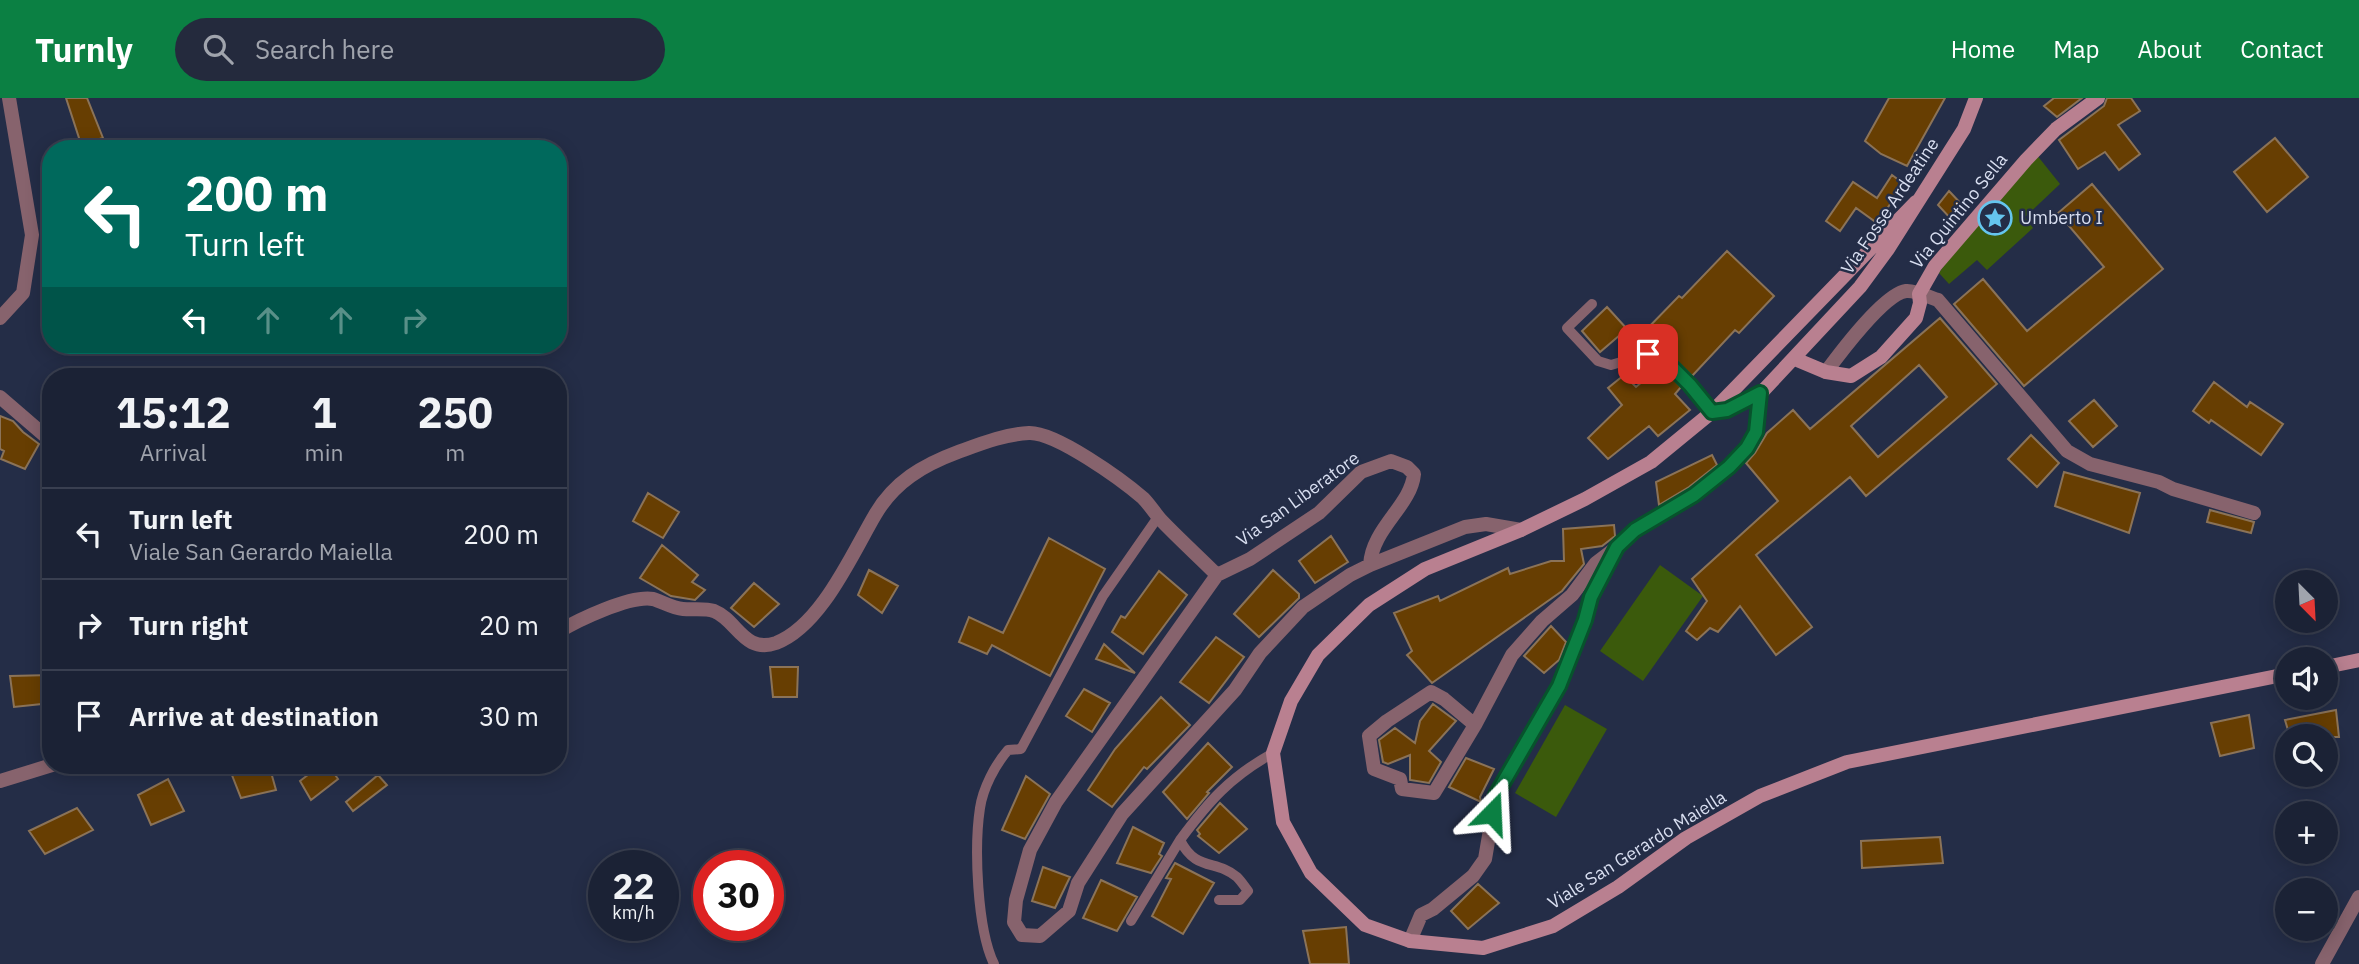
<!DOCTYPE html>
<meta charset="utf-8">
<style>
:root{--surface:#1b2235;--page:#242a3d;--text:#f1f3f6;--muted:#a0a4ad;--line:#393f50;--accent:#0b8043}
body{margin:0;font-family:"IBM Plex Sans",sans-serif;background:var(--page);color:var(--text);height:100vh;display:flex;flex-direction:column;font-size:26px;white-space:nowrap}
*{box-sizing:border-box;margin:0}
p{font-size:23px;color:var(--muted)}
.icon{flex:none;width:38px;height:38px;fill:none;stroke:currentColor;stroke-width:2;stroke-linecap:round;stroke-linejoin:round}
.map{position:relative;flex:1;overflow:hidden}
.sheet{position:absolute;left:42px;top:270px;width:525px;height:406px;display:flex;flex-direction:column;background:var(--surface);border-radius:28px;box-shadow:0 4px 18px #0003,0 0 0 2px var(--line)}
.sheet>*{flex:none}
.hud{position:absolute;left:42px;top:42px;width:525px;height:214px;border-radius:28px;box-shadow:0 4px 18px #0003,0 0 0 2px var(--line);background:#00695c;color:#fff;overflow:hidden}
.needle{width:46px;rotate:156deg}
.fabs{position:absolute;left:2275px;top:472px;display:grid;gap:14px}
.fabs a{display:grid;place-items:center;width:63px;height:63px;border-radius:50%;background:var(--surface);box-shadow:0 4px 18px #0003,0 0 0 2px var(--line);font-size:35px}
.speed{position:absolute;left:588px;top:752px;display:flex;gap:14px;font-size:35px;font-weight:700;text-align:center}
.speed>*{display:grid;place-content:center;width:91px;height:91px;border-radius:50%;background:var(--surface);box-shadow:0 4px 18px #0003,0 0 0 2px var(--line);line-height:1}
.speed small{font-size:18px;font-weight:400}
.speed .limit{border:10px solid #d22;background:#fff;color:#111}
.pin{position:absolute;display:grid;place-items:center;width:60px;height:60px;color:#fff;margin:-30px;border-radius:14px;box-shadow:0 4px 10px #0006}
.me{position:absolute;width:77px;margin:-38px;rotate:21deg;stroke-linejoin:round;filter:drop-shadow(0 0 5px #0008)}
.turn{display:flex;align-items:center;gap:24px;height:147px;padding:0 28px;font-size:32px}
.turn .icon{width:91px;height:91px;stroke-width:2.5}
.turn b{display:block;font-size:49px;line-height:60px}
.lanes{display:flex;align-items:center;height:66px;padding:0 28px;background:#0003;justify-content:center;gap:35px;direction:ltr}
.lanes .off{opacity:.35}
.eta{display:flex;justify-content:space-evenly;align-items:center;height:119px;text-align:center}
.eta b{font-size:42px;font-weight:800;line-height:49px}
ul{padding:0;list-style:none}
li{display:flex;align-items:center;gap:21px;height:91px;padding:0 28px;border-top:2px solid var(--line)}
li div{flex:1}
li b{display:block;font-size:26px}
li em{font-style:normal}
header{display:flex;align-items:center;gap:42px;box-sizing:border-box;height:98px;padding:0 35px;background:var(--accent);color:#fff}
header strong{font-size:33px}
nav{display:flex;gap:38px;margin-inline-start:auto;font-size:24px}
.search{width:490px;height:63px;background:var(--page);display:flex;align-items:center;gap:18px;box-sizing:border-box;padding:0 24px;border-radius:38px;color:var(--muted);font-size:26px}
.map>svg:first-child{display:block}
.green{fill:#3b5a0c}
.building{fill:#673e02;stroke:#8b7358;stroke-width:2;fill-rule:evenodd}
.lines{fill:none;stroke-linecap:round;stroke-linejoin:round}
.service{stroke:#87636d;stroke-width:10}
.minor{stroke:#87636d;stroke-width:14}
.secondary{stroke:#b98090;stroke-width:14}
.route-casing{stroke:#07532c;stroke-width:18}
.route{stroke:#0b8043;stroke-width:12}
.labels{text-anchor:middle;stroke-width:5;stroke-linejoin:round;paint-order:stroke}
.street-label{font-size:18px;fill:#d8def0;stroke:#242d47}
.poi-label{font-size:18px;fill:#d8def0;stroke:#242d47;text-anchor:start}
</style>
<header>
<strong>Turnly</strong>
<div class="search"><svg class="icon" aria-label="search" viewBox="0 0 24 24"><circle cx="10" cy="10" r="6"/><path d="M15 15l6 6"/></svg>Search here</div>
<nav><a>Home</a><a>Map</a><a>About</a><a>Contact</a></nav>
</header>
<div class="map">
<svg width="2359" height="866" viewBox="0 0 2359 866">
<rect width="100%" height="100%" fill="#242d47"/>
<path class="green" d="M2032 51 2060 86 2025 119 2033 130 1987 172 1977 162 1949 186 1939 175 1948 161Z
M1660 467 1703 498 1643 583 1600 553Z
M1565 607 1607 631 1556 719 1515 695Z"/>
<path class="building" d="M66 0H87L103 40 81 46Z
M1889 0H1945L1907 68 1881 56 1865 43Z
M2054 0H2082L2057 19 2044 8Z
M2107 0H2131L2140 13 2118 27 2140 56 2119 72 2105 54 2078 71 2059 42 2104 8Z
M2275 40 2308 79 2267 114 2234 74Z
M1892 77 1904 86 1877 125 1856 110 1840 133 1826 123 1853 84 1877 100Z
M2092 86 2163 171 2024 288 1954 206 1983 181 2027 233 2104 169 2058 115Z
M1949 93 1965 110 1951 121 1938 107Z
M1727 153 1774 198 1739 235 1735 232 1692 278 1665 252 1658 249 1643 235 1679 198 1682 200Z
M1607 209 1627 231 1600 254 1582 233Z
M1940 220 1997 286 1866 398 1850 379 1756 457 1812 529 1776 557 1740 508 1718 534 1710 530 1697 542 1686 533 1707 503 1692 481 1778 403 1746 365 1755 355 1767 335 1793 312 1810 331ZM1919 267 1947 299 1878 359 1851 328Z
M1661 268 1681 289 1675 296 1690 312 1658 338 1649 328 1608 361 1588 340 1622 307 1608 290 1624 277 1636 289Z
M2214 284 2247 309 2250 304 2283 326 2261 357 2211 322 2209 325 2193 313Z
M2094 302 2117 328 2093 349 2069 323Z
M0 318 13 323 23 334 39 346 25 371 1 361 4 353 0 351Z
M2031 337 2059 365 2037 389 2008 361Z
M1712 357 1717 367 1689 389 1659 407 1656 384Z
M2064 374 2140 395 2129 435 2055 408Z
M648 395 679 414 663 440 633 423Z
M2210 412 2254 424 2251 435 2207 424Z
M1614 427 1615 438 1602 448 1581 451 1584 466 1562 493 1432 585 1407 557 1412 553 1394 515 1438 498 1440 503 1508 470 1510 476 1551 463H1564L1563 431Z
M1331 438 1348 464 1315 485 1299 463Z
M1049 440 1105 471 1050 578 992 547 987 556 959 544 969 519 1003 535Z
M662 447 698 477 692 484 705 492 695 502 671 498 640 480Z
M869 472 898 488 882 515 858 497Z
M1273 472 1299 496V500L1259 539 1234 516Z
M1159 473 1187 497 1143 556 1112 534 1121 518 1125 520Z
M754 485 779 506 754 529 731 510Z
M1551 528 1566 544 1559 562 1544 575 1524 558Z
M1216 539 1244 559 1209 605 1180 584Z
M1104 546 1135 575 1096 561Z
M770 569H798L797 599H773Z
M51 577V605L14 609 10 578Z
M1084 591 1110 605 1092 634 1066 618Z
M1161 599 1190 627 1147 671 1144 669 1112 709 1088 692 1115 651Z
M1433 606 1456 623 1429 653 1441 664 1429 685 1410 682V657L1388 666 1383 664 1379 642 1395 630 1415 645 1420 623Z
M2336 612 2339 639H2290L2285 622Z
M2249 617 2254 650 2220 658 2211 625Z
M1208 645 1232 669 1207 694 1209 695 1187 721 1163 694Z
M1466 660 1494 671 1480 699 1481 704 1449 689Z
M228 667H269L276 692 241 700Z
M321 667H328L338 681 311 702 300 683Z
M378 677 387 687 353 713 346 704Z
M1026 678 1050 696 1025 741 1002 732Z
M168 681 184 713 151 727 138 697Z
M1220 705 1247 731 1219 755 1198 738 1200 736 1197 732Z
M77 710 93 732 45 756 29 733Z
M1133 729 1164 745 1159 756 1162 758 1151 775 1117 765Z
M1940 739 1943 765 1862 770 1861 743Z
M1175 765 1214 785 1183 836 1152 818 1171 781 1166 780Z
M1043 769 1070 779 1055 810 1032 803Z
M1101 782 1137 799 1117 833 1083 820Z
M1478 786 1499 805 1468 831 1451 813Z
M1346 829 1349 866H1310L1303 833Z"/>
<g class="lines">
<path class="service" d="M1592 206 1567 230 1598 263 1611 267 1648 256 1660 257 1690 287 1712 314
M1219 802H1240L1248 793C1245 789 1241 783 1237 779 1216 761 1196 774 1180 742 1209 703 1230 679 1273 655
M1131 823 1180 742
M994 866C977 831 974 749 980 710 983 690 995 667 1008 652L1021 651 1103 498 1158 419"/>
<path class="minor" d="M0 220 23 195 32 137 9 0
M1826 274C1840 255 1884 196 1906 193 1915 192 1929 199 1938 202L2067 353 2090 366 2159 384 2173 391 2254 415
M0 299 51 343
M1217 477 1056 704 1030 752 1016 802 1014 824 1022 837 1040 838 1069 813 1078 785 1122 716 1235 592 1260 555 1303 509 1350 477 1370 467
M558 534C578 522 630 497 653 501 663 504 672 510 683 511 693 512 705 510 714 513 737 522 744 556 776 545 821 528 852 456 875 417 894 384 923 367 958 354 980 346 1005 336 1029 335 1056 334 1122 382 1143 400 1149 406 1154 414 1160 421 1178 440 1198 458 1217 477L1250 461 1319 415 1361 374 1391 363 1407 369 1414 376C1411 408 1372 430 1370 467L1465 429 1486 426 1521 432
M1475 627 1444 601 1431 594 1387 623 1369 638 1374 671 1400 681 1402 691 1434 695 1475 627 1512 557 1542 523 1572 497 1596 465 1617 449 1635 432 1694 397 1729 369 1747 350 1757 334 1761 295
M0 683 52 667
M1410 843 1421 817 1433 811 1473 778 1485 761 1496 697 1559 588 1585 522 1591 499 1614 455
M2322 866 2359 799"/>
<path class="secondary" d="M1916 104 1712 314 1651 364 1585 401 1521 432 1425 471 1369 507 1318 557 1291 603 1273 655 1283 724 1311 775 1365 827 1410 843 1483 850 1553 828 1618 789 1686 740 1760 698 1847 664 2287 576
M1795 261 1826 274 1851 278 1881 259 1916 220 1920 205 1919 196 1935 168 2026 62 2056 31 2098 0
M1712 314 1727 312 1761 295 1860 189 1888 151 1964 31 1976 0
M2326 569 2359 562"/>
</g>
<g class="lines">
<defs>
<path id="route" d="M1492 715 1496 697 1559 588 1585 522 1591 499 1617 449 1635 432 1694 397 1729 369 1747 350 1756 334 1760 295 1727 312 1712 314 1690 287 1660 257 1648 256"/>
</defs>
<use href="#route" class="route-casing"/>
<use href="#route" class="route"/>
</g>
<defs>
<symbol id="sight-ring" viewBox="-11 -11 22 22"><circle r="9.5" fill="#242d47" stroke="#65c5ee" stroke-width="1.5"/><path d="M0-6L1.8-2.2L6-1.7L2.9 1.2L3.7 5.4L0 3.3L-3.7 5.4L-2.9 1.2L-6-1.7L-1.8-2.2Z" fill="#65c5ee"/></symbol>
</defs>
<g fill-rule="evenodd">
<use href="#sight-ring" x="1976" y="101" width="38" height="38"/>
</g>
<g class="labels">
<g class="street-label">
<text transform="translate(1890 108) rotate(-56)" y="6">Via Fosse Ardeatine</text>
<text transform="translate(1959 113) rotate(-51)" y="6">Via Quintino Sella</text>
<text transform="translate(1298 401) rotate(-36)" y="6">Via San Liberatore</text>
<text transform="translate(1637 752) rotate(-32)" y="6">Viale San Gerardo Maiella</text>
</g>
<g class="poi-label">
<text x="2020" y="126">Umberto I</text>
</g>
</g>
</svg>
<div class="fabs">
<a><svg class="needle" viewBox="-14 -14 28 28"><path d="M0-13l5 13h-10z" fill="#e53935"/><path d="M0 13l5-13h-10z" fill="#a0a4ad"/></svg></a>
<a><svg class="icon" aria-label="sound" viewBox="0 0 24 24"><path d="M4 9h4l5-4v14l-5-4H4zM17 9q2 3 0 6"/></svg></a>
<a><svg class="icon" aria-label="search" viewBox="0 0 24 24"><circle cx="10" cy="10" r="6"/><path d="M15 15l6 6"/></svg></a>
<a>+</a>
<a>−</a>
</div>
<div class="speed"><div>22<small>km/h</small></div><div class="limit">30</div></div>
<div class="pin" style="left:1648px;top:256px;background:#d93025"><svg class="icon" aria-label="arrive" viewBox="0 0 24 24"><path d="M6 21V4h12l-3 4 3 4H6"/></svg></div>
<svg class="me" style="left:1492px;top:715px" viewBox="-20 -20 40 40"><path d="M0-17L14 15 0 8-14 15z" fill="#0b8043" stroke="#fff" stroke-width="4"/></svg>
<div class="hud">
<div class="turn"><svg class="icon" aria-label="left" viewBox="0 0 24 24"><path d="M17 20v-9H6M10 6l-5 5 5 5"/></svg><div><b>200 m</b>Turn left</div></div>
<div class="lanes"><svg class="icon" aria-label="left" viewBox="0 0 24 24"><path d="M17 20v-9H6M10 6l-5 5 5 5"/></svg><svg class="icon off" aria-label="ahead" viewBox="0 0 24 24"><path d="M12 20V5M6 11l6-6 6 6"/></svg><svg class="icon off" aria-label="ahead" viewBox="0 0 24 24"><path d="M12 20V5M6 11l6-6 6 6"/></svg><svg class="icon off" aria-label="right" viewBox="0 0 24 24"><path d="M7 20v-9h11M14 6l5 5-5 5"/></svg></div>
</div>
<section class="sheet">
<div class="eta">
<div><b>15:12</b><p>Arrival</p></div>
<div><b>1</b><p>min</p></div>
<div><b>250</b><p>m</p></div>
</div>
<ul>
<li><svg class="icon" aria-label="left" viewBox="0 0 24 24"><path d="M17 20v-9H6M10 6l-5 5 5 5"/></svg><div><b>Turn left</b><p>Viale San Gerardo Maiella</p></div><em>200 m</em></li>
<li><svg class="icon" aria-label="right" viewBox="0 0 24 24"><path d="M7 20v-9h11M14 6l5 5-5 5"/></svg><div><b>Turn right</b></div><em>20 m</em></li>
<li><svg class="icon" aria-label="arrive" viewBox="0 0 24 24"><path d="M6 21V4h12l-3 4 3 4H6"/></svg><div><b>Arrive at destination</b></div><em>30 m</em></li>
</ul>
</section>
</div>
